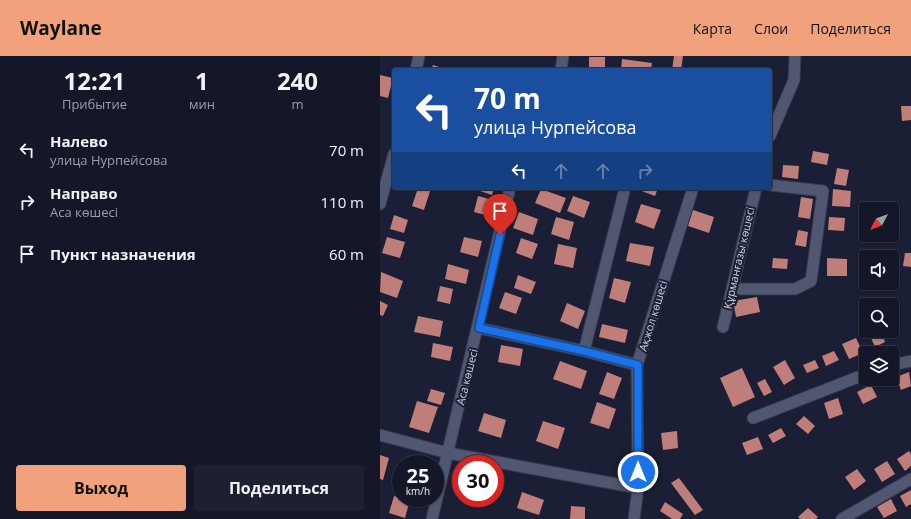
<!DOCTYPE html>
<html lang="ru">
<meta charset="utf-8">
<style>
:root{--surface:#141728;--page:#1d2030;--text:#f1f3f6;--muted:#9d9fa8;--line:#333645;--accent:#f1a17c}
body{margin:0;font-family:"Open Sans",sans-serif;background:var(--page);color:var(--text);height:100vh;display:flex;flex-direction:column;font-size:15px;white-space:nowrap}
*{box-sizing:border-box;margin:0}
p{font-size:13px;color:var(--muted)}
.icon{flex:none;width:22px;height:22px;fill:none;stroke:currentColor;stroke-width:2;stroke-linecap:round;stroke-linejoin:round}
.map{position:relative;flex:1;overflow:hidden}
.details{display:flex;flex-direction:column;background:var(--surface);width:380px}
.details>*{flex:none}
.banner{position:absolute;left:12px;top:12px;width:380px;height:122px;border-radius:4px;box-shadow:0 1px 3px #0004,0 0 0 1px var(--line);background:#1a4fa0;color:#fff;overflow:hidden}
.needle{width:26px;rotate:229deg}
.tools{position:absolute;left:479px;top:146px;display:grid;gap:8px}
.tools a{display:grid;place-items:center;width:40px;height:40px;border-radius:4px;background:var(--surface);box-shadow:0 1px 3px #0004,0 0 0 1px var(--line);font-size:20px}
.speed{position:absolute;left:12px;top:399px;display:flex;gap:8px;font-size:20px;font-weight:700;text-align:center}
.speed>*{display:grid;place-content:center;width:52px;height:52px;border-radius:50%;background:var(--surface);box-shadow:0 1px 3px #0004,0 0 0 1px var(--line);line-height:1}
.speed small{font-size:10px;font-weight:400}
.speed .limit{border:6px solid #d22;background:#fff;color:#111}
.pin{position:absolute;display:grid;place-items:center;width:34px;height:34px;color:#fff;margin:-41px -17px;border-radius:50% 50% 50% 0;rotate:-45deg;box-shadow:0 0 4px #0007}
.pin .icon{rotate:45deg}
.me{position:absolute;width:44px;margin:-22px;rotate:0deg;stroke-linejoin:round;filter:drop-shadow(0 0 3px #0008)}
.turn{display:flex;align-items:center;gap:14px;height:84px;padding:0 16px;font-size:18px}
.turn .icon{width:52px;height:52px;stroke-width:2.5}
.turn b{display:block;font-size:28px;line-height:34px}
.lanes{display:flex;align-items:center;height:38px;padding:0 16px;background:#0003;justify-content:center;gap:20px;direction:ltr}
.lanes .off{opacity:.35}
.eta{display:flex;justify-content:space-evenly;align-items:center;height:68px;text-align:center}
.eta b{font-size:24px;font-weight:700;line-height:28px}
.action{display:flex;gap:8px;margin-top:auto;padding:8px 16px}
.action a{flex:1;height:46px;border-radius:4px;background:var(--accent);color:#111;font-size:16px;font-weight:700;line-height:46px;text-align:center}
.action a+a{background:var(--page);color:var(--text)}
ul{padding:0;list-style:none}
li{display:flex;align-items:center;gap:12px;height:52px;padding:0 16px}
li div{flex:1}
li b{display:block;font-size:15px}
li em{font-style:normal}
header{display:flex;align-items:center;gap:24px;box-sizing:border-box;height:56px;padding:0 20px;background:var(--accent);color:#111}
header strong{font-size:19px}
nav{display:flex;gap:22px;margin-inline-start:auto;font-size:14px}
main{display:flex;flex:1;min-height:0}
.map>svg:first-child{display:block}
.building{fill:#bf7e79}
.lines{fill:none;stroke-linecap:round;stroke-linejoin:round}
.minor-casing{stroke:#37394c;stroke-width:13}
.minor{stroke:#505771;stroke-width:11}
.route-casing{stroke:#114b97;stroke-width:10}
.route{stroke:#1a73e8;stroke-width:7}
.labels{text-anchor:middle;stroke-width:4;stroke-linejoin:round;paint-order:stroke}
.street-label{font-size:11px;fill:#d1d5e5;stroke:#1a1f35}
</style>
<header>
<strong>Waylane</strong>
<nav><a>Карта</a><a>Слои</a><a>Поделиться</a></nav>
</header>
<main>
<section class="details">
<div class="eta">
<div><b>12:21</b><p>Прибытие</p></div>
<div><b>1</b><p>мин</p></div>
<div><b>240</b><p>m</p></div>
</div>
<ul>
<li><svg class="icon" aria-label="left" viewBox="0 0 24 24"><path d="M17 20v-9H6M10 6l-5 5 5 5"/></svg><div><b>Налево</b><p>улица Нурпейсова</p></div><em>70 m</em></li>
<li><svg class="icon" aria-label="right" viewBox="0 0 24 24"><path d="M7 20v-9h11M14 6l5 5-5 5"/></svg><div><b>Направо</b><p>Аса көшесі</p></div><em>110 m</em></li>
<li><svg class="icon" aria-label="arrive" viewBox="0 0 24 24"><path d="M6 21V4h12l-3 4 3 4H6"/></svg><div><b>Пункт назначения</b></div><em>60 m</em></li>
</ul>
<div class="action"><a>Выход</a><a>Поделиться</a></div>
</section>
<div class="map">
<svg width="531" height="463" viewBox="0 0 531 463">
<rect width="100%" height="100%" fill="#1a1f35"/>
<path class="building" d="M294 0H303L301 14H292Z
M209 1H225V14H209Z
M242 3 272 7 271 14H241Z
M53 9 68 14H51Z
M0 19 13 22 8 42 0 40Z
M521 50H531V64L522 65Z
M433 95 449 98 447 109 431 106Z
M403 109 419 110 418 123 402 121Z
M457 112 469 114 466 130 454 128Z
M38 132H51L44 154 32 150Z
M97 132H114L112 139 97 134Z
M259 132H278L275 140 259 134Z
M161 133 186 142 180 157 155 147Z
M453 133 471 135 470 151 452 150Z
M98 140 109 143 105 159 94 156Z
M193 140 210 146 204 162 187 155Z
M421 141 433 143 430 163 418 161Z
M261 148 281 154 274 173 255 166Z
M313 154 334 161 329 177 308 170Z
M139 156 158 163 153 179 133 172Z
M14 159 28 164 24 177 10 173Z
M176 161 194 166 189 184 171 178Z
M449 161 465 162 464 175 448 174Z
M418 174 428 176 426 191 415 189Z
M7 181 25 186 20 202 2 197Z
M84 181 102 185 98 201 80 196Z
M141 182 158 188 152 203 136 197Z
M250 187 274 191 270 210 246 205Z
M178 188 197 192 193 212 174 208Z
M525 197H531V211L523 210Z
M393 202 408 203 407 213 392 212Z
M447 202 467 203V220H447Z
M68 208 89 214 86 228 65 223Z
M1 216 23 225 17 242 0 236Z
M138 219 156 226 151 238 134 232Z
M234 222 251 226 245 247 229 242Z
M60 230 73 233 70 248 57 245Z
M125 236 142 242 136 258 119 252Z
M377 241 380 256 356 261 353 245Z
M0 245 8 249 3 260 0 259Z
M187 247 205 255 198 273 180 265Z
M38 260 63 265 60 281 34 276Z
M222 268 248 274 245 287 219 281Z
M488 275H501L505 286 495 291Z
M476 282 483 297 469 303 462 288Z
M53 287 73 291 70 305 51 301Z
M121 289 143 293 140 310 118 306Z
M454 295 459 304 446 310 442 300Z
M405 304 415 322 404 329 393 311Z
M435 304 439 312 427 317 423 309Z
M180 305 207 315 201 333 173 323Z
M362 312 375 341 353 351 340 322Z
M227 316 242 322 234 343 219 338Z
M529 316 531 330 521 334 516 321Z
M385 323 392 336 384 340 377 327Z
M491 329 497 341 483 348 477 336Z
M51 333 65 337 61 349 47 345Z
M458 342 463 358 449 363 444 347Z
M37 345 58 351 49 377 29 371Z
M217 346 236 353 229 373 210 367Z
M104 357 126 364 121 382 98 375Z
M424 360 435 370 428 378 416 368Z
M163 365 185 372 178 393 156 385Z
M401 372 406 380 393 387 388 379Z
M297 375 298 392 283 394 281 377Z
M378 381 383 393 367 399 362 387Z
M529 395 531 398V410L525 415 517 403Z
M0 399 9 402 3 424 0 423Z
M507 405 515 418 502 426 494 413Z
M477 413 486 425 474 434 465 421Z
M299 422 323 454 315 459 291 427Z
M531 434V448L526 451 520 440Z
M142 436 164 444 159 459 137 452Z
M14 440 30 444 25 462 9 457Z
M511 443 517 455 504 462 497 451Z
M285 446 303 458 300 463H292L280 455Z
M191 450 205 451V463H190Z
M428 452 438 461 436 463H420L418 461Z"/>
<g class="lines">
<defs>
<path id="minor" d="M36 14 39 0
M181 14 183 0
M390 80 414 24 415 0
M0 148 14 98
M352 233H415L431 225 443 135 390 129
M343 271 376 132
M99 272 204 295 257 309
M204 295 245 132
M512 309 531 305
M373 362 486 318
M0 379 68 397 258 432
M52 463 130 132
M254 463 258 432 257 309 313 132
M462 463 531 423"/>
</defs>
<use href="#minor" class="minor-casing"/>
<use href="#minor" class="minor"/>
</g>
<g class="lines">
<defs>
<path id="route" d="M120 179 99 272 204 295 258 309V416"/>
</defs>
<use href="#route" class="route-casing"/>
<use href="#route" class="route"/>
</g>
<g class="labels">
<g class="street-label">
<text transform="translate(359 202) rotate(-77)" y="4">Құрманғазы көшесі</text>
<text transform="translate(273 260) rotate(-73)" y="4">Ақжол көшесі</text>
<text transform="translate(87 321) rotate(-76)" y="4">Аса көшесі</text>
</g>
</g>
</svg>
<div class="tools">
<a><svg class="needle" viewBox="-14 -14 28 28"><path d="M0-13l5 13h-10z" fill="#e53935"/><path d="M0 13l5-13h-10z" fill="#9d9fa8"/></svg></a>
<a><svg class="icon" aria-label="sound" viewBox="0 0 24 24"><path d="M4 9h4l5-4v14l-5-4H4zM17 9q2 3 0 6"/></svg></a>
<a><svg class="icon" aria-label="search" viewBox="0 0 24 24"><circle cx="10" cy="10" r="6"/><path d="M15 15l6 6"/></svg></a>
<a><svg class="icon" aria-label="layers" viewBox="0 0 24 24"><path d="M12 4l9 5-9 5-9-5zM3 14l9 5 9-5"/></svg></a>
</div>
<div class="speed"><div>25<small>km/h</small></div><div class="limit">30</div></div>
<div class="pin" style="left:120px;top:179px;background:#d93025"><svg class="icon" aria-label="arrive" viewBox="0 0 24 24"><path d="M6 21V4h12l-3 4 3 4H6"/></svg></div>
<svg class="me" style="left:258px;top:416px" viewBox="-20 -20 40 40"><circle r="17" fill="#1a73e8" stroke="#fff" stroke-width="3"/><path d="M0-11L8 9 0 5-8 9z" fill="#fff"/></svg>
<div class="banner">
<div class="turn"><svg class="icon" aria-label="left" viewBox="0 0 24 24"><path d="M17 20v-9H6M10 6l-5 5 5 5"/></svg><div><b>70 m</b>улица Нурпейсова</div></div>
<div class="lanes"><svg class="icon" aria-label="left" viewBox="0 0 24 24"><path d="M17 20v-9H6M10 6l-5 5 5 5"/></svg><svg class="icon off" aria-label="ahead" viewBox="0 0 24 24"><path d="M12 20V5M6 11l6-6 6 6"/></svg><svg class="icon off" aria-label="ahead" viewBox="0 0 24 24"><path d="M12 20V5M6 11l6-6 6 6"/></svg><svg class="icon off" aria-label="right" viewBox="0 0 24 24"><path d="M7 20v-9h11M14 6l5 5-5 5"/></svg></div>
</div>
</div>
</main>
